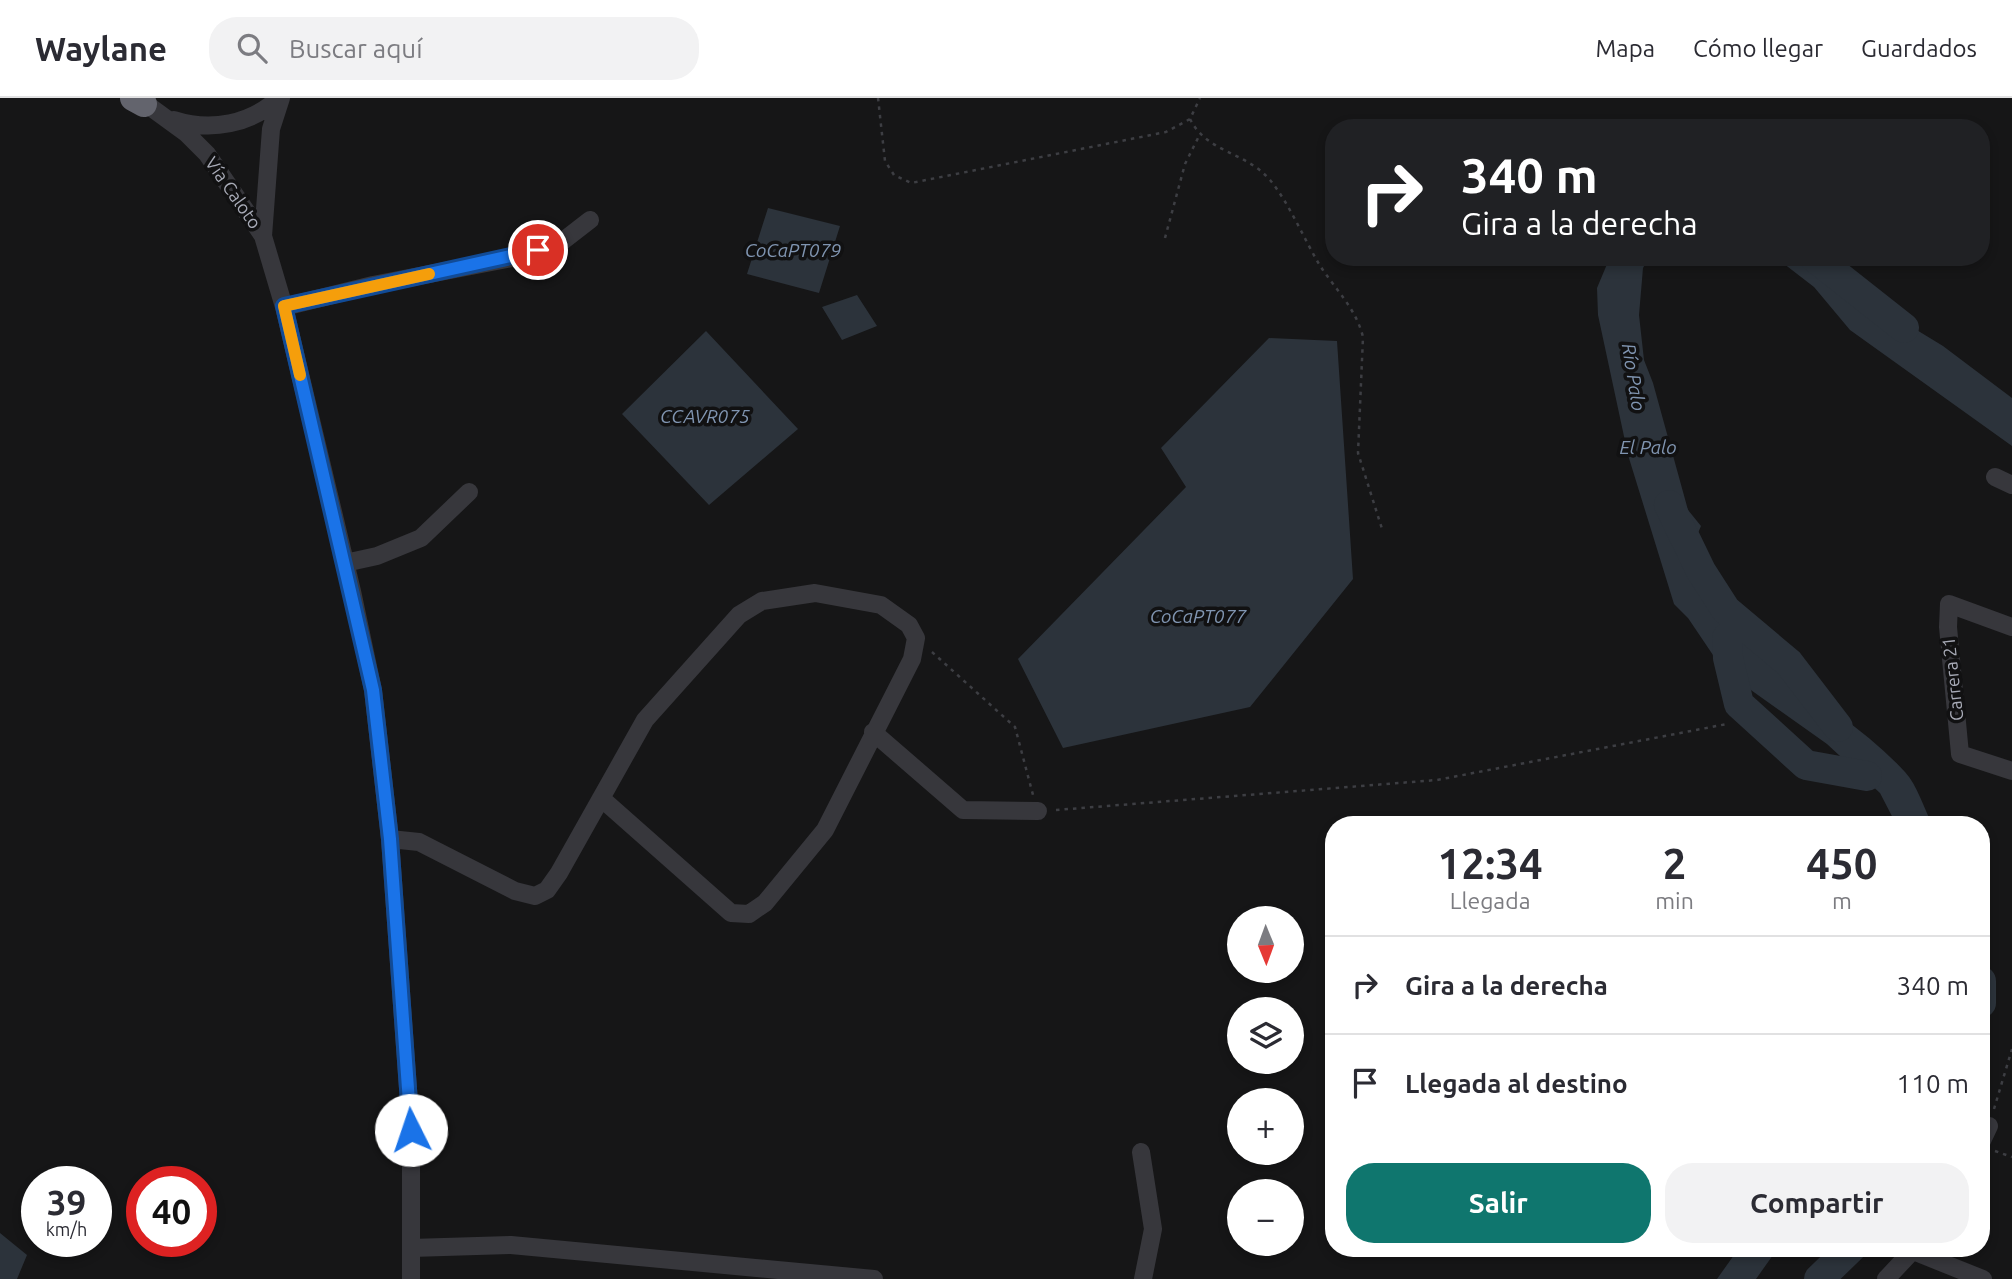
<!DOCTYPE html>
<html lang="es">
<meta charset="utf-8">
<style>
:root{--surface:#fff;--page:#f2f2f3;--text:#2b2b33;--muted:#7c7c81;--line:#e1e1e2;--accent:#0f766e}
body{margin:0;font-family:Ubuntu,sans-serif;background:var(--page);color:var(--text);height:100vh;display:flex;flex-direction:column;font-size:26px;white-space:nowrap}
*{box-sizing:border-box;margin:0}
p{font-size:23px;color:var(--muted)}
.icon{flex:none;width:38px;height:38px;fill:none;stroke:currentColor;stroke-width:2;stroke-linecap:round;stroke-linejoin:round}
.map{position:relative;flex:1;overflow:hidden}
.side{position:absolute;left:1325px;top:718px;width:665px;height:441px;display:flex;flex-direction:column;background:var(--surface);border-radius:28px;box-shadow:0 4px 10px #0003}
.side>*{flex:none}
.top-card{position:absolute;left:1325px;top:21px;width:665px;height:147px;border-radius:28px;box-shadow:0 4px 10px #0003;background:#202124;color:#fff;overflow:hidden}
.needle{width:46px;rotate:179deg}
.controls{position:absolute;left:1227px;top:808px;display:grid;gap:14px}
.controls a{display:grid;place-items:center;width:77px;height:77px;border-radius:50%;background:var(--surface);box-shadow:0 4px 10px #0003;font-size:35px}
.speed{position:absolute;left:21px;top:1068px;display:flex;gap:14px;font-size:35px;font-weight:700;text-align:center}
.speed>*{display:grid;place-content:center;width:91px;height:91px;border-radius:50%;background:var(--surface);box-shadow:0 4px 10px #0003;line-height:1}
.speed small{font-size:18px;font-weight:400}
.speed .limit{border:10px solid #d22;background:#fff;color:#111}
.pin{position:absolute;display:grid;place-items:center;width:60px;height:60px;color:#fff;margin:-30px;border:4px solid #fff;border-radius:50%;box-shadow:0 2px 7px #0007}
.me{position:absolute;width:77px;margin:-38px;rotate:356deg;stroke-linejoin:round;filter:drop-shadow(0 0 5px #0008)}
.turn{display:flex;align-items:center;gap:24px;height:147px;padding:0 21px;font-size:32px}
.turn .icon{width:91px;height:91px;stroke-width:2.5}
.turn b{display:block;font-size:49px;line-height:60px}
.eta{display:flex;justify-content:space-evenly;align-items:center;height:119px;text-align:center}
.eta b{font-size:42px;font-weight:700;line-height:49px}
.cta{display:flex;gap:14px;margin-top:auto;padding:14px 21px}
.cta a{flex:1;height:80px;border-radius:28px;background:var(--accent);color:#fff;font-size:28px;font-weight:700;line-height:80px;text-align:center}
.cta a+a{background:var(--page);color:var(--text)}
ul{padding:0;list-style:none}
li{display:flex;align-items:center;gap:21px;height:98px;padding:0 21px;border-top:2px solid var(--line)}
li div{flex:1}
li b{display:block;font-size:26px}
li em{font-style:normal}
header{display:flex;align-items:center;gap:42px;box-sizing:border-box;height:98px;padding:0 35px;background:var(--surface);border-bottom:2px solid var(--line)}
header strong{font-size:33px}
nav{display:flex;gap:38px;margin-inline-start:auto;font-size:24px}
.search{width:490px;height:63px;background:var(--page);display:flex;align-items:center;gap:18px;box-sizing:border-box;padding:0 24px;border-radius:28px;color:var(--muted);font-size:26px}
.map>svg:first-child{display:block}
.water{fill:#2c333b}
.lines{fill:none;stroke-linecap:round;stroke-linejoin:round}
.river{stroke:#2c333b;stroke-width:30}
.path{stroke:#3d3e43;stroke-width:2.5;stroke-dasharray:3.5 5;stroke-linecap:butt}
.minor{stroke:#37373c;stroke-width:18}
.highway{stroke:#63646d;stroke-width:26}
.route-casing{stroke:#114b97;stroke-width:18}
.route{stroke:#1a73e8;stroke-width:12}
.slow{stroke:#f59e0b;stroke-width:12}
.labels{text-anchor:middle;stroke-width:7;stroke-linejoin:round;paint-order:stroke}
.street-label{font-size:18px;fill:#a8abb7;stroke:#111112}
.water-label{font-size:19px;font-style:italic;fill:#8095b1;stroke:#111112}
</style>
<header>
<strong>Waylane</strong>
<div class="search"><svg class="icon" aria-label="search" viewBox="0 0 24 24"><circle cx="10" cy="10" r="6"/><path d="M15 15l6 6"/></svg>Buscar aquí</div>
<nav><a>Mapa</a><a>Cómo llegar</a><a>Guardados</a></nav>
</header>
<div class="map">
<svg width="2012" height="1181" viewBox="0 0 2012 1181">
<rect width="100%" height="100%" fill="#161617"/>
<path class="water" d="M768 110 840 128 819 195 747 176Z
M1610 159H1649L1643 170 1639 217 1644 262 1653 285 1688 412 1701 428 1698 435 1684 432C1686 441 1693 479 1695 484 1743 568 1841 604 1905 674 1917 687 1924 710 1932 726H1896L1880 695 1827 646 1734 580 1715 560 1688 520 1674 506 1628 357 1598 217 1597 190Z
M1775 159H1824L1851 192 1943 248 2012 300V348L1850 232 1814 189Z
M857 197 877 228 842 242 822 209Z
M706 233 798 331 709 407 622 316Z
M1269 240 1337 243 1353 481 1250 609 1063 650 1018 561 1186 389 1161 350Z
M0 1135 27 1157 17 1181H0Z
M1739 1150H1778L1756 1181H1717Z"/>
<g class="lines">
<path class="river" d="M1814 159 1904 230
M1669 407 1701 473 1726 512 1789 565 1838 629
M1727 540 1728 560 1739 606 1806 667 1867 678
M1981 883V905
M1819 1181 1851 1150"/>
<path class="path" d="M878 0 885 63 894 77 911 85 1166 34 1190 21 1200 0
M1190 21C1207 55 1245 53 1270 82 1289 105 1303 139 1319 166 1334 190 1356 210 1363 239L1358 355 1383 434
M1165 140 1185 66 1199 38
M932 554 1015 629 1033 697
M1056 712 1437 682 1727 626
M1994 1011 2012 951
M1995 1053 2012 1059"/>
<path class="minor" d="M138 0 186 35 207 56 263 138 284 209 352 493 373 592 390 741 411 1032V1181
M174 22C211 34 251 26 279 0
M263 138 271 31 281 0
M284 209 373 187 517 159 559 146 590 122
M1995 379 2012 387
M345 465 377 458 421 440 469 394
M2012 529 1949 506 1948 529 1960 656 2012 673
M873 634 963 712 1038 713
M390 741 419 744 515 793 535 798 547 792 559 775 645 622 739 517 762 503 815 495 881 507 909 527 916 540 912 561 825 732 765 805 749 816 731 815 601 700
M1981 1045 1989 1028
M1141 1054 1153 1131 1143 1181
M411 1150 511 1147 874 1181
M1913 1153 1983 1181
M1886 1181 1915 1150"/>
<path class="highway" d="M133 0 144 6"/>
</g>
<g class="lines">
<defs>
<path id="route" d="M411 1032 390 741 373 592 284 208 538 152"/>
</defs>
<use href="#route" class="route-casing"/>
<use href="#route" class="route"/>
<path class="slow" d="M300 277 284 208 429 176"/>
</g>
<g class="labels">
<g class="street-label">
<text transform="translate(233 95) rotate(55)" y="6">Vía Caloto</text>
<text transform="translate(1953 581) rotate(-96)" y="6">Carrera 21</text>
</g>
<g class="water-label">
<text x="793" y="159">CoCaPT079</text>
<text transform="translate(1634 279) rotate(81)" y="7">Río Palo</text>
<text x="705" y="325">CCAVR075</text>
<text x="1648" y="356">El Palo</text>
<text x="1198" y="525">CoCaPT077</text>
</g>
</g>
</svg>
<div class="controls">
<a><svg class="needle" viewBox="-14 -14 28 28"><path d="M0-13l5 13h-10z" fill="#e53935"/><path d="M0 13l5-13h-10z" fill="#7c7c81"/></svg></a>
<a><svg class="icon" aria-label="layers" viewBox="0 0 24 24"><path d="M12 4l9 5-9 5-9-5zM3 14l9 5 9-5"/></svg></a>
<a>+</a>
<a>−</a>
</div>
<div class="speed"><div>39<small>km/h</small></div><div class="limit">40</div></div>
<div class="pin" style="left:538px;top:152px;background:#d93025"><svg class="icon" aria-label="arrive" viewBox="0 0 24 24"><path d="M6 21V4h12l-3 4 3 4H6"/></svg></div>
<svg class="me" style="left:411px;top:1032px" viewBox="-20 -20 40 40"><circle r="19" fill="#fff"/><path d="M0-13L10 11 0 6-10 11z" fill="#1a73e8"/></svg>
<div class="top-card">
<div class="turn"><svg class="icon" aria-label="right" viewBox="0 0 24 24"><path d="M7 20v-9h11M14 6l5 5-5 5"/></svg><div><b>340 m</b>Gira a la derecha</div></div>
</div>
<section class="side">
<div class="eta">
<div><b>12:34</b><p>Llegada</p></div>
<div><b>2</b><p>min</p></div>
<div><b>450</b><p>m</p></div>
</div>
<ul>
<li><svg class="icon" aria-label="right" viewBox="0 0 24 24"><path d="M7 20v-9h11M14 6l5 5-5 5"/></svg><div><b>Gira a la derecha</b></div><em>340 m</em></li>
<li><svg class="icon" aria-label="arrive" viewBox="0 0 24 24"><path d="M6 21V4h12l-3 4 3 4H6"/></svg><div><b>Llegada al destino</b></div><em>110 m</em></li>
</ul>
<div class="cta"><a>Salir</a><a>Compartir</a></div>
</section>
</div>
